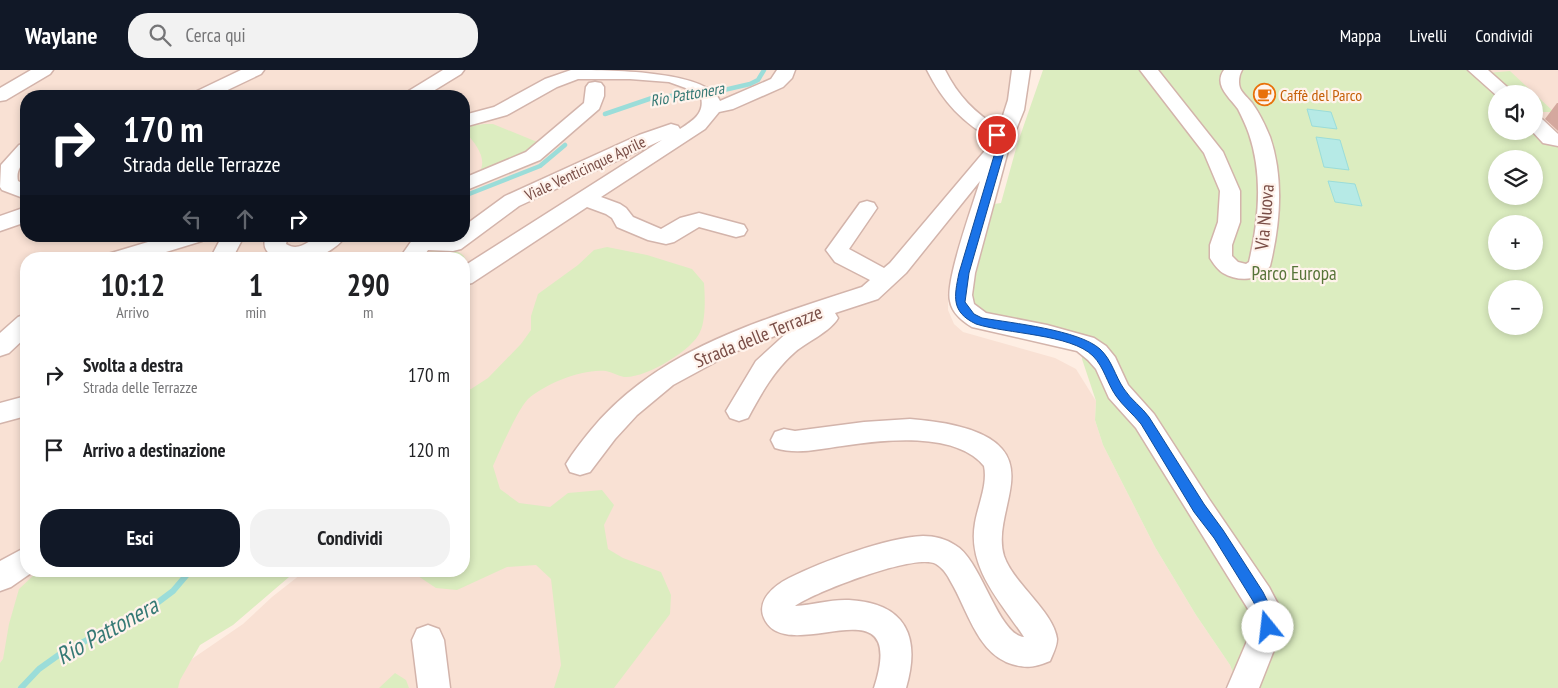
<!DOCTYPE html>
<html lang="it">
<meta charset="utf-8">
<style>
:root{--surface:#fff;--page:#f2f2f2;--text:#202124;--muted:#757577;--accent:#111827}
body{margin:0;font-family:"PT Sans Narrow",sans-serif;background:var(--page);color:var(--text);height:100vh;display:flex;flex-direction:column;font-size:19px;white-space:nowrap}
*{box-sizing:border-box;margin:0}
p{font-size:16px;color:var(--muted)}
.icon{flex:none;width:28px;height:28px;fill:none;stroke:currentColor;stroke-width:2;stroke-linecap:round;stroke-linejoin:round}
.map{position:relative;flex:1;overflow:hidden}
.drawer{position:absolute;left:20px;top:182px;width:450px;height:325px;display:flex;flex-direction:column;background:var(--surface);border-radius:20px;box-shadow:0 2px 8px #0003}
.drawer>*{flex:none}
.banner{position:absolute;left:20px;top:20px;width:450px;height:152px;border-radius:20px;box-shadow:0 2px 8px #0003;background:#111827;color:#fff;overflow:hidden}
.controls{position:absolute;left:1488px;top:15px;display:grid;gap:10px}
.controls a{display:grid;place-items:center;width:55px;height:55px;border-radius:50%;background:var(--surface);box-shadow:0 2px 8px #0003;font-size:25px}
.pin{position:absolute;display:grid;place-items:center;width:42px;height:42px;color:#fff;margin:-21px;border:2px solid #fff;border-radius:50%;box-shadow:0 1px 5px #0007}
.me{position:absolute;width:55px;margin:-28px;rotate:344deg;stroke-linejoin:round;filter:drop-shadow(0 0 4px #0008)}
.turn{display:flex;align-items:center;gap:18px;height:105px;padding:0 20px;font-size:22px}
.turn .icon{width:65px;height:65px;stroke-width:2.5}
.turn b{display:block;font-size:35px;line-height:42px}
.lanes{display:flex;align-items:center;height:48px;padding:0 20px;background:#0003;justify-content:center;gap:25px;direction:ltr}
.lanes .off{opacity:.35}
.eta{display:flex;justify-content:space-evenly;align-items:center;height:85px;text-align:center}
.eta b{font-size:30px;font-weight:700;line-height:35px}
.action{display:flex;gap:10px;margin-top:auto;padding:10px 20px}
.action a{flex:1;height:58px;border-radius:20px;background:var(--accent);color:#fff;font-size:20px;font-weight:700;line-height:58px;text-align:center}
.action a+a{background:var(--page);color:var(--text)}
ul{padding:0;list-style:none}
li{display:flex;align-items:center;gap:15px;height:75px;padding:0 20px}
li div{flex:1}
li b{display:block;font-size:19px}
li em{font-style:normal}
header{display:flex;align-items:center;gap:30px;box-sizing:border-box;height:70px;padding:0 25px;background:var(--accent);color:#fff}
header strong{font-size:24px}
nav{display:flex;gap:28px;margin-inline-start:auto;font-size:18px}
.search{width:350px;height:45px;background:var(--page);display:flex;align-items:center;gap:12px;box-sizing:border-box;padding:0 18px;border-radius:20px;color:var(--muted);font-size:19px}
.map>svg:first-child{display:block}
.residential{fill:#f9e1d4;fill-rule:evenodd}
.green{fill:#dcedc0;fill-rule:evenodd}
.water{fill:#b6eae6;stroke:#9bddd9}
.lines{fill:none;stroke-linecap:round;stroke-linejoin:round}
.stream-far1{stroke:#9bddd9;stroke-width:4.5}
.stream{stroke:#9bddd9;stroke-width:6}
.minor-casing{stroke:#d3b4ab;stroke-width:3}
.minor{fill:#fff;fill-rule:evenodd}
.wall{fill:#d4a89e}
.route{fill:#1a73e8;stroke:#114b97}
.labels{text-anchor:middle;stroke-width:4.5;stroke-linejoin:round;paint-order:stroke}
.far-water-label{font-size:16px;font-style:italic;fill:#367975;stroke:#fff3ec}
.far-food-label{font-size:16px;fill:#c56008;stroke:#fff3ec;text-anchor:start}
.far-street-label{font-size:16px;fill:#794d46;stroke:#fff3ec}
.street-label{font-size:19px;fill:#794d46;stroke:#fff3ec}
.park-label{font-size:19px;fill:#577438;stroke:#fff3ec}
.near-water-label{font-size:24px;font-style:italic;fill:#367975;stroke:#fff3ec}
</style>
<header>
<strong>Waylane</strong>
<div class="search"><svg class="icon" aria-label="search" viewBox="0 0 24 24"><circle cx="10" cy="10" r="6"/><path d="M15 15l6 6"/></svg>Cerca qui</div>
<nav><a>Mappa</a><a>Livelli</a><a>Condividi</a></nav>
</header>
<div class="map">
<svg width="1558" height="618" viewBox="0 0 1558 618">
<rect width="100%" height="100%" fill="#feeee3"/>
<path class="residential" d="M0 0H1017L948 226V240L954 254 963 262 1055 288 1076 299 1096 331 1095 350 1103 375 1155 477 1196 545 1230 595 1239 618H171L186 593 243 554 272 527 305 501H464V189H26V501H127L0 611ZM26 26H464V166H26Z
M1466 0H1558V71L1534 52V24Z"/>
<path class="green" d="M1043 0H1467L1486 8 1496 24V61H1534V58L1546 71 1558 76V618H1239L1230 595 1196 545 1155 477 1103 375 1095 350 1096 331 1082 289 1080 268C1052 251 1014 249 982 243L974 236 970 228 994 134 1001 133 1017 75ZM1496 89H1534V126H1496ZM1496 154H1534V191H1496ZM1496 219H1534V256H1496Z
M1510 1 1554 42H1534V24H1508L1488 3Z
M484 54H493L542 74 483 103 481 99C486 87 475 73 467 64L464 65V57Z
M607 177 647 185 692 199 704 213C705 226 706 250 700 262 693 280 644 309 624 307 618 306 612 302 606 301 584 298 544 314 528 329 518 339 499 382 493 396L500 419 519 433 550 437 568 423 602 420 614 435 604 455 608 479 623 488 661 502 671 525 670 544 614 618H554L561 595 551 509 536 495 507 497 457 520 436 518 418 506V501H464V320L471 319 488 308 521 274 531 260V246L538 224 578 195 594 180Z
M433 179C445 179 469 178 466 197L464 199V189H423Z
M38 501H296L233 555 200 575 180 610 178 618H0V593L3 589 9 554 19 519Z
M395 603 406 610 409 618H379Z"/>
<path class="water" d="M1307 39 1331 42 1337 59 1312 56Z
M1316 67 1340 70 1349 100 1324 97Z
M1328 111 1355 114 1362 136 1335 132Z"/>
<g class="lines">
<path class="stream-far1" d="M605 44 652 28 724 20 750 14 758 10 764 0
M464 126 540 96 565 75"/>
<path class="stream" d="M21 618 39 599 60 584 153 536 173 521 190 501"/>
<defs>
<path id="minor" d="M31 0H53L50 4 6 30 0 31V18Z
M241 0H264L261 4 215 26H192L195 22Z
M443 0H464L461 4 425 26H404L407 22Z
M571 0C605 0 708 0 720 31L771 9 777 0H795L792 8 783 17 733 39 719 42 705 59 601 127 620 134 626 138 633 147 661 159 680 148 699 143 744 155 747 160 744 165 736 167 699 157 674 172 666 174 648 170 617 157 612 148 606 144 587 137 472 213 464 215V196L662 70 519 136 461 179 453 181 428 180 422 189H399L415 166H464V156L505 126 639 65 671 54 678 56 680 59C692 51 705 44 701 27L694 21 669 12 630 9H578L557 17 507 45 464 57V45L494 37 545 9Z
M927 0H945C958 26 975 43 999 58L1008 30 1012 0H1030L1024 40 1009 77 975 203 972 225 974 234 986 243 1047 255 1094 268 1106 276 1115 287 1128 315 1154 344 1209 429 1269 517 1279 536 1283 546V557L1259 618H1227L1253 557V547L1136 358 1109 328 1096 299 1088 290 1077 281 972 257C962 251 952 243 950 231 945 211 973 135 980 111L906 203 878 229 835 243 838 248C831 261 807 272 795 282 774 300 761 324 748 348L739 351 730 348 726 341 756 291 790 260 732 283 673 315 637 345 615 369 590 402 580 405 570 402 566 394C573 382 582 371 591 360 658 278 765 249 862 217L870 210 835 192 826 180 860 133 867 131 874 133 877 138 849 179 884 198 890 193 994 70C963 53 943 32 927 0Z
M1140 0H1158L1223 82 1240 121V152L1232 175V186L1238 192 1246 194 1249 192C1259 150 1263 105 1249 64 1246 55 1242 47 1238 39 1230 28 1213 15 1224 0H1242C1239 5 1238 13 1240 18 1242 23 1249 29 1252 33 1260 44 1265 55 1270 67 1284 108 1280 155 1270 196 1261 211 1238 212 1223 203 1218 200 1213 193 1210 188V175L1218 152 1220 121 1204 83Z
M1468 0H1488L1515 24 1496 25Z
M595 12 601 13 604 17V26L599 39 540 90 464 121V108L526 82 584 33 586 17 589 13Z
M1534 46 1541 48 1558 64V76L1543 73 1532 61H1534Z
M26 73V89C20 96 16 102 18 111L26 115V129L2 120 0 117 1 95 19 75Z
M26 137V152L0 161V146Z
M168 166H205L202 171 143 189H105L108 184Z
M222 166H244L232 189H210Z
M266 166H288L286 174C300 183 309 169 321 166 328 164 338 166 346 166 339 176 325 185 313 188 298 192 256 192 266 166Z
M26 244V267L9 283 0 286V263L18 247Z
M26 326V346L0 353V333Z
M910 349C936 351 984 357 1002 379 1027 408 993 450 1004 486 1013 513 1054 542 1057 569 1057 576 1053 584 1050 591 1033 598 1024 599 1006 592 976 578 967 539 951 512 948 506 943 498 936 494 915 483 815 522 795 536 813 535 831 529 849 530 906 533 921 567 906 618H874C910 506 786 600 764 548 756 530 775 515 789 508 821 492 888 467 923 466 934 466 946 469 955 475 981 489 998 565 1024 567 1001 532 967 498 975 453 978 435 988 414 984 396 955 361 883 370 842 376 819 379 797 385 775 378L771 370 775 362 784 359 795 361 864 352Z
M26 477V501H34L11 517 0 521V491Z
M428 555 439 559 444 570 450 618H418L412 570 417 559Z"/>
</defs>
<use href="#minor" class="minor-casing"/>
<use href="#minor" class="minor"/>
</g>
<path class="wall" d="M1557 33H1558V61L1545 49Z"/>
<path class="route" d="M997 62 1008 68 969 203 965 232 974 244 982 248C1012 253 1079 260 1100 279 1112 290 1115 306 1124 319 1131 330 1142 337 1149 347L1204 434 1223 460 1263 522 1275 546 1273 562 1268 564 1263 562 1261 547 1253 531 1214 468 1194 442 1141 354C1133 344 1123 336 1116 326 1107 313 1104 297 1093 286 1071 264 1007 264 976 254 951 242 954 227 959 203L999 69 992 65Z"/>
<defs>
<symbol id="cafe-ring" viewBox="-11 -11 22 22"><circle r="9.5" fill="#fff3ec" stroke="#e8710a" stroke-width="1.5"/><path d="M-5.5-4.5H6V0H3Q3 3.5 0 3.5H-2.5Q-5.5 3.5-5.5 0ZM3-3.2v2h1.7v-2ZM-6 4.5H4V6H-6Z" fill="#e8710a"/></symbol>
</defs>
<g fill-rule="evenodd">
<use href="#cafe-ring" x="1252" y="12" width="25" height="25"/>
</g>
<g class="labels">
<g class="far-water-label">
<text transform="translate(687 24) rotate(-10)" y="6">Rio Pattonera</text>
</g>
<g class="far-food-label">
<text x="1280" y="31">Caffè del Parco</text>
</g>
<g class="far-street-label">
<text transform="translate(585 98) rotate(-25)" y="6">Viale Venticinque Aprile</text>
</g>
<g class="street-label">
<text transform="translate(1264 147) rotate(-85)" y="7">Via Nuova</text>
<text transform="translate(758 266) rotate(-22)" y="7">Strada delle Terrazze</text>
</g>
<g class="park-label">
<text x="1294" y="210">Parco Europa</text>
</g>
<g class="near-water-label">
<text transform="translate(107 561) rotate(-29)" y="8">Rio Pattonera</text>
</g>
</g>
</svg>
<div class="controls">
<a><svg class="icon" aria-label="sound" viewBox="0 0 24 24"><path d="M4 9h4l5-4v14l-5-4H4zM17 9q2 3 0 6"/></svg></a>
<a><svg class="icon" aria-label="layers" viewBox="0 0 24 24"><path d="M12 4l9 5-9 5-9-5zM3 14l9 5 9-5"/></svg></a>
<a>+</a>
<a>−</a>
</div>
<div class="pin" style="left:997px;top:65px;background:#d93025"><svg class="icon" aria-label="arrive" viewBox="0 0 24 24"><path d="M6 21V4h12l-3 4 3 4H6"/></svg></div>
<svg class="me" style="left:1268px;top:557px" viewBox="-20 -20 40 40"><circle r="19" fill="#fff"/><path d="M0-13L10 11 0 6-10 11z" fill="#1a73e8"/></svg>
<div class="banner">
<div class="turn"><svg class="icon" aria-label="right" viewBox="0 0 24 24"><path d="M7 20v-9h11M14 6l5 5-5 5"/></svg><div><b>170 m</b>Strada delle Terrazze</div></div>
<div class="lanes"><svg class="icon off" aria-label="left" viewBox="0 0 24 24"><path d="M17 20v-9H6M10 6l-5 5 5 5"/></svg><svg class="icon off" aria-label="ahead" viewBox="0 0 24 24"><path d="M12 20V5M6 11l6-6 6 6"/></svg><svg class="icon" aria-label="right" viewBox="0 0 24 24"><path d="M7 20v-9h11M14 6l5 5-5 5"/></svg></div>
</div>
<section class="drawer">
<div class="eta">
<div><b>10:12</b><p>Arrivo</p></div>
<div><b>1</b><p>min</p></div>
<div><b>290</b><p>m</p></div>
</div>
<ul>
<li><svg class="icon" aria-label="right" viewBox="0 0 24 24"><path d="M7 20v-9h11M14 6l5 5-5 5"/></svg><div><b>Svolta a destra</b><p>Strada delle Terrazze</p></div><em>170 m</em></li>
<li><svg class="icon" aria-label="arrive" viewBox="0 0 24 24"><path d="M6 21V4h12l-3 4 3 4H6"/></svg><div><b>Arrivo a destinazione</b></div><em>120 m</em></li>
</ul>
<div class="action"><a>Esci</a><a>Condividi</a></div>
</section>
</div>
